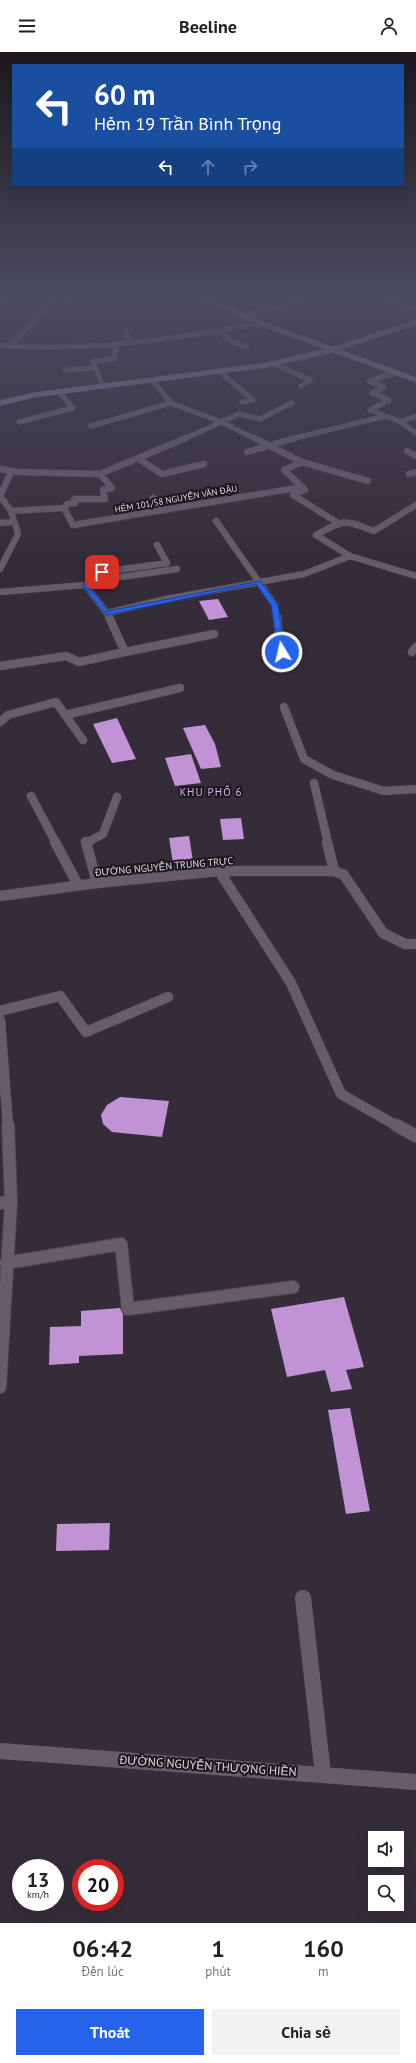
<!DOCTYPE html>
<html lang="vi">
<meta charset="utf-8">
<style>
:root{--surface:#fff;--page:#f2f2f2;--text:#222;--muted:#767676;--accent:#2563eb}
body{margin:0;font-family:"PT Sans",sans-serif;background:var(--page);color:var(--text);height:100vh;display:flex;flex-direction:column;font-size:15px;white-space:nowrap}
*{box-sizing:border-box;margin:0}
p{font-size:13px;color:var(--muted)}
.icon{flex:none;width:22px;height:22px;fill:none;stroke:currentColor;stroke-width:2;stroke-linecap:round;stroke-linejoin:round}
.map{position:relative;height:1871px;overflow:hidden}
.details{display:flex;flex-direction:column;background:var(--surface);flex:1}
.details>*{flex:none}
.top-card{position:absolute;left:12px;top:12px;width:392px;height:122px;border-radius:0px;box-shadow:0 4px 16px #0002;background:#1a4fa0;color:#fff;overflow:hidden}
.controls{position:absolute;left:368px;top:1779px;display:grid;gap:8px}
.controls a{display:grid;place-items:center;width:36px;height:36px;border-radius:0px;background:var(--surface);box-shadow:0 4px 16px #0002;font-size:20px}
.speed{position:absolute;left:12px;top:1807px;display:flex;gap:8px;font-size:20px;font-weight:700;text-align:center}
.speed>*{display:grid;place-content:center;width:52px;height:52px;border-radius:50%;background:var(--surface);box-shadow:0 4px 16px #0002;line-height:1}
.speed small{font-size:10px;font-weight:400}
.speed .limit{border:6px solid #d22;background:#fff;color:#111}
.pin{position:absolute;display:grid;place-items:center;width:34px;height:34px;color:#fff;margin:-17px;border-radius:8px;box-shadow:0 2px 6px #0006}
.me{position:absolute;width:44px;margin:-22px;rotate:351deg;stroke-linejoin:round;filter:drop-shadow(0 0 3px #0008)}
.turn{display:flex;align-items:center;gap:14px;height:84px;padding:0 16px;font-size:18px}
.turn .icon{width:52px;height:52px;stroke-width:2.5}
.turn b{display:block;font-size:28px;line-height:34px}
.lanes{display:flex;align-items:center;height:38px;padding:0 16px;background:#0003;justify-content:center;gap:20px;direction:ltr}
.lanes .off{opacity:.35}
.eta{display:flex;justify-content:space-evenly;align-items:center;height:68px;text-align:center}
.eta b{font-size:24px;font-weight:800;line-height:28px}
.cta{display:flex;gap:8px;margin-top:auto;padding:8px 16px}
.cta a{flex:1;height:46px;border-radius:0px;background:var(--accent);color:#fff;font-size:16px;font-weight:800;line-height:46px;text-align:center}
.cta a+a{background:var(--page);color:var(--text)}
header{display:flex;justify-content:space-between;align-items:center;height:52px;padding:0 16px;background:var(--surface);font-size:18px;font-weight:800}
.map>svg:first-child{display:block}
.building{fill:#c292d6}
.lines{fill:none;stroke-linecap:round;stroke-linejoin:round}
.lane-far5-casing{stroke:#504753;stroke-width:5.5}
.lane-far4-casing{stroke:#504753;stroke-width:7}
.lane-far3-casing{stroke:#504753;stroke-width:9}
.lane-far2-casing{stroke:#504753;stroke-width:11}
.lane-far1-casing{stroke:#504753;stroke-width:14}
.lane-casing{stroke:#504753;stroke-width:16}
.street-far3-casing{stroke:#504753;stroke-width:5.5}
.street-far2-casing{stroke:#504753;stroke-width:11}
.street-far1-casing{stroke:#504753;stroke-width:14}
.street-casing{stroke:#504753;stroke-width:16}
.secondary-casing{stroke:#504753;stroke-width:5.5}
.lane-far5{stroke:#665c6a;stroke-width:5}
.lane-far4{stroke:#665c6a;stroke-width:6}
.lane-far3{stroke:#665c6a;stroke-width:8}
.lane-far2{stroke:#665c6a;stroke-width:10}
.lane-far1{stroke:#665c6a;stroke-width:12}
.lane{stroke:#665c6a;stroke-width:16}
.street-far3{stroke:#665c6a;stroke-width:5}
.street-far2{stroke:#665c6a;stroke-width:10}
.street-far1{stroke:#665c6a;stroke-width:12}
.street{stroke:#665c6a;stroke-width:16}
.secondary{stroke:#86708f;stroke-width:5}
.route{fill:#2563eb;stroke:#184099}
.labels{text-anchor:middle;stroke-width:4;stroke-linejoin:round;paint-order:stroke}
.far-street-label{font-size:9px;fill:#e0dae3;stroke:#1a161c}
.street-label{font-size:10px;fill:#e0dae3;stroke:#1a161c}
.neighbourhood-label{font-size:11px;letter-spacing:1px;fill:#dbaeee;stroke:#1a161c}
.near-street-label{font-size:12px;fill:#e0dae3;stroke:#1a161c}
</style>
<header><svg class="icon" aria-label="menu" viewBox="0 0 24 24"><path d="M4 6h16M4 12h16M4 18h16"/></svg>Beeline<svg class="icon" aria-label="person" viewBox="0 0 24 24"><circle cx="12" cy="8" r="4"/><path d="M4 21q1-7 8-7t8 7"/></svg></header>
<div class="map">
<svg width="416" height="1871" viewBox="0 0 416 1871">
<rect width="100%" height="100%" fill="#352c39"/>
<path class="building" d="M218 547 228 565 209 568 199 549Z
M117 666 136 707 112 711 93 672Z
M205 673 215 692 221 715 201 717 183 676Z
M191 702 201 731 175 734 165 706Z
M241 766 244 787 223 788 220 767Z
M189 784 193 809 173 811 169 786Z
M120 1045 169 1049 162 1085 112 1080 103 1072 101 1063 107 1053Z
M344 1245 364 1315 346 1318 352 1337 331 1340 325 1318 287 1325 271 1257Z
M120 1256 123 1262V1302L79 1304V1311L49 1313 50 1275 81 1274V1259Z
M350 1356 370 1459 346 1462 328 1358Z
M110 1471 109 1498 56 1499 57 1472Z"/>
<g class="lines">
<defs>
<path id="lane-far5" d="M0 247 7 243
M382 254 395 250 416 257
M242 263 316 247
M220 280 231 289 246 295
M9 294 50 252 64 253 71 243
M275 312 310 328 301 334
M65 318 95 316
M219 319 253 348 242 350
M153 329 171 351 221 370 256 387
M103 334 93 309 114 307 116 291
M386 364 401 370 416 364
M19 370 73 356 59 340
M401 370 416 381
M91 374 171 351
M184 387 239 362 260 367 292 351
M291 387 386 364 370 358 389 348 372 341 384 335 369 329 396 321"/>
<path id="lane-far4" d="M254 386 302 410 284 418 305 438 293 443 338 471
M407 399 416 404
M247 400 295 386
M139 407 162 422 204 412
M302 410 368 429
M0 417 18 420 100 422 186 386
M409 422 416 420
M153 446 160 458
M416 453 374 479C342 467 346 467 316 483L350 504 416 524
M64 456 73 473 302 435
M11 459 64 456 67 452 75 451 74 447H105L103 438 112 436 100 422
M216 469 275 553 277 566
M0 471 14 470
M0 517 18 482 11 459 0 444 11 420
M93 529 177 517
M85 533 93 529 102 520 167 511 157 493
M0 540 85 533 107 561 166 547 304 522 350 504
M107 561 109 566"/>
<path id="lane-far3" d="M109 565 125 600 214 582
M277 565 281 600
M412 600 416 595
M0 614 66 604 79 610 125 600
M284 655 304 707 333 723 384 739 416 737
M65 663 180 636
M0 670 8 663 56 650 83 688
M314 731 328 791
M31 744 56 791
M86 791 103 782 117 745"/>
<path id="lane-far2" d="M55 790 78 833
M86 790 97 831
M327 790 334 819
M219 819 291 931 341 1042 397 1074
M0 959 60 944 86 980 168 945"/>
<path id="lane-far1" d="M396 1073 416 1084
M0 1151 11 1150
M6 1211 121 1192 128 1257 293 1235"/>
<path id="lane" d="M303 1546 323 1722"/>
<path id="street-far3" d="M126 280 130 289
M0 293C85 300 177 287 260 271"/>
<path id="street-far2" d="M0 844 97 831 219 819H334L344 823 383 881 405 892H416
M0 968 8 1074"/>
<path id="street-far1" d="M0 1335 11 1150 8 1073"/>
<path id="street" d="M0 1699 416 1730"/>
<path id="secondary" d="M204 243 214 251 260 271 416 328
M0 351 34 343 267 313 332 298 416 270"/>
</defs>
<use href="#lane-far5" class="lane-far5-casing"/>
<use href="#lane-far4" class="lane-far4-casing"/>
<use href="#lane-far3" class="lane-far3-casing"/>
<use href="#lane-far2" class="lane-far2-casing"/>
<use href="#lane-far1" class="lane-far1-casing"/>
<use href="#lane" class="lane-casing"/>
<use href="#street-far3" class="street-far3-casing"/>
<use href="#street-far2" class="street-far2-casing"/>
<use href="#street-far1" class="street-far1-casing"/>
<use href="#street" class="street-casing"/>
<use href="#secondary" class="secondary-casing"/>
<use href="#lane-far5" class="lane-far5"/>
<use href="#lane-far4" class="lane-far4"/>
<use href="#lane-far3" class="lane-far3"/>
<use href="#lane-far2" class="lane-far2"/>
<use href="#lane-far1" class="lane-far1"/>
<use href="#lane" class="lane"/>
<use href="#street-far3" class="street-far3"/>
<use href="#street-far2" class="street-far2"/>
<use href="#street-far1" class="street-far1"/>
<use href="#street" class="street"/>
<use href="#secondary" class="secondary"/>
</g>
<linearGradient id="sky" x2="0" y2="1"><stop stop-color="#1d181f"/><stop offset="0.48" stop-color="#4b4b5f"/><stop offset="1" stop-color="#4b4b5f" stop-opacity="0"/></linearGradient>
<rect width="416" height="505" fill="url(#sky)"/>
<path class="route" d="M102 518 105 520 104 521 88 534 108 559 260 529 278 553 285 600 282 602 278 600 271 553 256 532 107 563 82 533Z"/>
<g class="labels">
<g class="far-street-label">
<text transform="translate(176 447) rotate(-10)" y="3">HẺM 101/58 NGUYỄN VĂN ĐẬU</text>
</g>
<g class="street-label">
<text transform="translate(164 814) rotate(-5)" y="4">ĐƯỜNG NGUYỄN TRUNG TRỰC</text>
</g>
<g class="neighbourhood-label">
<text x="211" y="744">KHU PHỐ 6</text>
</g>
<g class="near-street-label">
<text transform="translate(208 1714) rotate(4)" y="4">ĐƯỜNG NGUYỄN THƯỢNG HIỀN</text>
</g>
</g>
</svg>
<div class="controls">
<a><svg class="icon" aria-label="sound" viewBox="0 0 24 24"><path d="M4 9h4l5-4v14l-5-4H4zM17 9q2 3 0 6"/></svg></a>
<a><svg class="icon" aria-label="search" viewBox="0 0 24 24"><circle cx="10" cy="10" r="6"/><path d="M15 15l6 6"/></svg></a>
</div>
<div class="speed"><div>13<small>km/h</small></div><div class="limit">20</div></div>
<div class="pin" style="left:102px;top:520px;background:#d93025"><svg class="icon" aria-label="arrive" viewBox="0 0 24 24"><path d="M6 21V4h12l-3 4 3 4H6"/></svg></div>
<svg class="me" style="left:282px;top:600px" viewBox="-20 -20 40 40"><circle r="17" fill="#2563eb" stroke="#fff" stroke-width="3"/><path d="M0-11L8 9 0 5-8 9z" fill="#fff"/></svg>
<div class="top-card">
<div class="turn"><svg class="icon" aria-label="left" viewBox="0 0 24 24"><path d="M17 20v-9H6M10 6l-5 5 5 5"/></svg><div><b>60 m</b>Hẻm 19 Trần Bình Trọng</div></div>
<div class="lanes"><svg class="icon" aria-label="left" viewBox="0 0 24 24"><path d="M17 20v-9H6M10 6l-5 5 5 5"/></svg><svg class="icon off" aria-label="ahead" viewBox="0 0 24 24"><path d="M12 20V5M6 11l6-6 6 6"/></svg><svg class="icon off" aria-label="right" viewBox="0 0 24 24"><path d="M7 20v-9h11M14 6l5 5-5 5"/></svg></div>
</div>
</div>
<section class="details">
<div class="eta">
<div><b>06:42</b><p>Đến lúc</p></div>
<div><b>1</b><p>phút</p></div>
<div><b>160</b><p>m</p></div>
</div>
<div class="cta"><a>Thoát</a><a>Chia sẻ</a></div>
</section>
